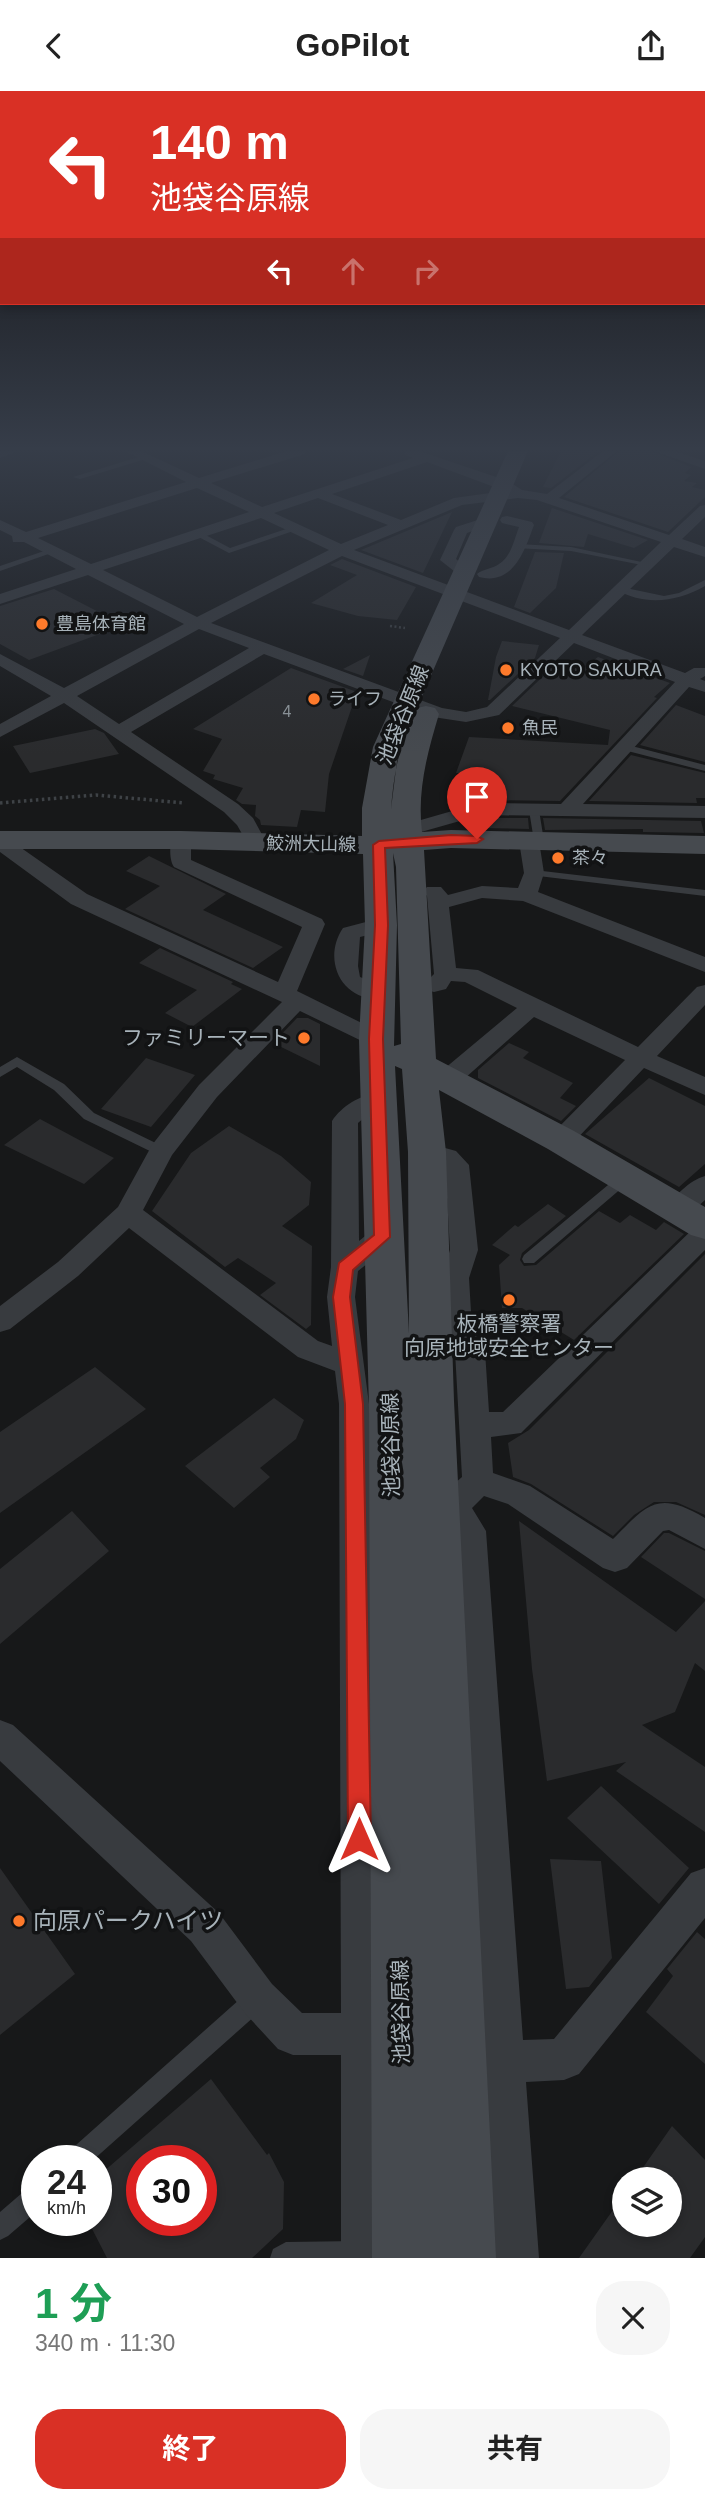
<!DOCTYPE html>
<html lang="ja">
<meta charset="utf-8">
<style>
:root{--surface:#fff;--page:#f6f6f6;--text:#222;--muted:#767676;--accent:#d93025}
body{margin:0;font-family:Helvetica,"Noto Sans JP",sans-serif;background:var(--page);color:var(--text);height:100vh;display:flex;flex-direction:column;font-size:26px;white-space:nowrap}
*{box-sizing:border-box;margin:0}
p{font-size:23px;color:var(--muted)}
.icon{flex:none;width:38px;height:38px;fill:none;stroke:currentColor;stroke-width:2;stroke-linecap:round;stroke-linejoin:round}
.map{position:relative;height:2167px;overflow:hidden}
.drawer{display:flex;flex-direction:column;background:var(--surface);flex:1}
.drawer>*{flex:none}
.top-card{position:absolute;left:0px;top:0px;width:705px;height:214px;box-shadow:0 4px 10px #0003;background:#d93025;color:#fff;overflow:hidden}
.tools{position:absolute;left:612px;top:2076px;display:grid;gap:14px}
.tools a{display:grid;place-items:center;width:70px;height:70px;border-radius:50%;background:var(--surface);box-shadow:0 4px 10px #0003;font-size:35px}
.speed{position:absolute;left:21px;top:2054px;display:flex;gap:14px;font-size:35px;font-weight:700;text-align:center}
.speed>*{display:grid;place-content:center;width:91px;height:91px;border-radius:50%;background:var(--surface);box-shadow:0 4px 10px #0003;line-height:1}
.speed small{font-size:18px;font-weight:400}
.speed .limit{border:10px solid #d22;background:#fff;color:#111}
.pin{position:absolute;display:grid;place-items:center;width:60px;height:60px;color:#fff;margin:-72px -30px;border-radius:50% 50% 50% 0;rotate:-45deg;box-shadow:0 0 7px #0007}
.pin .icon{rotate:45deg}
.me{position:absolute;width:77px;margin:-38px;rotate:0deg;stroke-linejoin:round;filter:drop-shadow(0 0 5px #0008)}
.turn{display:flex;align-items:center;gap:24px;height:147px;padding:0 35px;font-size:32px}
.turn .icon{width:91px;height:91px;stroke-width:2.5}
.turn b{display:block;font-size:49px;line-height:60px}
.lanes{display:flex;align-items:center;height:66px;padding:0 35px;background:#0003;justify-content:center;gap:35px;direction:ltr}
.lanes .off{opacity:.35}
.round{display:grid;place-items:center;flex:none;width:74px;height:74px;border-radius:28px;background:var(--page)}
.headline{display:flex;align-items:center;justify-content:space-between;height:119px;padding:0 35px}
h1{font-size:42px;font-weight:700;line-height:52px;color:#1e9e55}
.cta{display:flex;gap:14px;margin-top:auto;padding:14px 35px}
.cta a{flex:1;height:80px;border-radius:28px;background:var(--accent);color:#fff;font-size:28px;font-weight:700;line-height:80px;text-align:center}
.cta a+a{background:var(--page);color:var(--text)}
header{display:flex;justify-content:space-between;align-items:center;height:91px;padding:0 35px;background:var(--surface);font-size:32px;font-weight:700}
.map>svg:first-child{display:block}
.building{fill:#2a2b2d;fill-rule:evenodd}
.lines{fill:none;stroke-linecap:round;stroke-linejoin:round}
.path-far1{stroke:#3e4246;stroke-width:2.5;stroke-dasharray:2 2.5;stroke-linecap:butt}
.path{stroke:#3e4246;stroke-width:3.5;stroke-dasharray:2.5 3.5;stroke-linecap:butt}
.lane{fill:#383b3f;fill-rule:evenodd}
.street{fill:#383b3f;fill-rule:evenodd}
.secondary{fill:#464a4f;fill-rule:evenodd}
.route{fill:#d93025;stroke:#8d1f18;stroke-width:2}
.poi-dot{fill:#fe7a2b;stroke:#121314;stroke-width:2.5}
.labels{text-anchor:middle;stroke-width:7;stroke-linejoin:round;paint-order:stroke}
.far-number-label{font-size:16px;fill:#889096}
.far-poi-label{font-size:18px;fill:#a8b3ba;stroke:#121314;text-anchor:start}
.far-street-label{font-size:18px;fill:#a8b3ba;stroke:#121314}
.street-label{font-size:21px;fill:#a8b3ba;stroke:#121314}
.poi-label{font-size:21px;fill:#a8b3ba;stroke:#121314;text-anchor:end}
.near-poi-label{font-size:24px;fill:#a8b3ba;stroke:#121314;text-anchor:start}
</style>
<header><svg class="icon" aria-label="back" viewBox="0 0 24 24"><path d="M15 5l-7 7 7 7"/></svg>GoPilot<svg class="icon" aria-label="share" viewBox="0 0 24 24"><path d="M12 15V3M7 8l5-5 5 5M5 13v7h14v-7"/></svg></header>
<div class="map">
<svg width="705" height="2167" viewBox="0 0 705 2167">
<rect width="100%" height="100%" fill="#171819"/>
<path class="building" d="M561 360H599L551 397 543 396Z
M619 360H651L691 376 685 382 691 384 684 390 697 392 692 396 705 399V406L668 441 564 406Z
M552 417 648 449 634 457 588 443 584 456 539 452Z
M452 421 423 482 361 459Z
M535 461 564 462 556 497 530 522 514 516Z
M342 468 416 496 397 529 358 525 311 512 357 484 330 474Z
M54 498 124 534 29 569 0 553V515Z
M502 550 539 554 535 567 490 609H488L496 566Z
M370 564 363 585 343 578Z
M598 566 670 592 654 606 657 607 560 710 480 709 452 717 461 682H456L469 646 608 654 610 639 512 615 557 572 581 579Z
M291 577 357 601 329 683 325 721 301 719 297 736 261 734 260 729 255 725 256 714 242 713 236 709 243 697 213 688 215 684 203 680 222 648 193 638Z
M676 614 705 625V671L640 654Z
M95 638 104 642 119 663 30 682 13 655Z
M631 664 705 682V707H696L697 712 589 710Z
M481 727H528L529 738 480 737 467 731Z
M543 727 701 730 704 742 643 741V738L545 739Z
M149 765 226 803 203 819 283 856 253 877 125 818 160 795 126 780Z
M160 857 233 891 231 893 242 898 192 936 165 922 197 899 139 872Z
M297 927H308L320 933V975L273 952Z
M509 952 529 961 523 967 573 992 560 1007 576 1015 561 1030 478 987V979Z
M146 967 195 984 151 1036 101 1018Z
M649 987 705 1015V1073L679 1096 585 1043Z
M40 1028 83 1051 114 1067 84 1093 4 1054Z
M229 1035 281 1065 311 1091 309 1114 282 1135 312 1155 311 1234 306 1238 260 1204 276 1192 238 1167 225 1176 152 1120 191 1062Z
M548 1113 566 1125 522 1162 520 1169 524 1175 536 1174 599 1120 620 1132 630 1124 656 1139 664 1131 684 1143 574 1249 522 1217H502L499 1174 510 1164 492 1154 515 1134 518 1136Z
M705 1163V1424L676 1411H654L634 1424 613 1445 531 1393 513 1386 508 1352 529 1339Z
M95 1276 146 1318 0 1422V1341Z
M274 1307 304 1329 296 1348 260 1377 270 1386 234 1417 185 1375Z
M72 1420 109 1460 0 1553V1478Z
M519 1430 676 1541 705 1510V1580L695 1572 675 1621 642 1634 705 1676V1741L616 1680 626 1671 547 1690 532 1578Z
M664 1442H669L705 1460V1508L641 1466Z
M601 1695 689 1777 659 1813 567 1727Z
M550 1768 601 1770 612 1867 589 1896 566 1898Z
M0 1777 75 1883 0 1944Z
M697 1841 705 1848V1973L646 1921 673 1885 667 1878Z
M211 1988 267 2064 269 2062 284 2091 283 2138 252 2167H107L88 2130H96V2087ZM142 2070H201V2130H142Z
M672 2035 705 2069V2146L690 2167H579L625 2102V2133H670V2088H635Z"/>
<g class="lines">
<path class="path-far1" d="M390 535 405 537"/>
<path class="path" d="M0 712 96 704 184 712"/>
<path class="lane" d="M513 360H522L518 362Z
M142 365 149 367 80 388 73 386Z
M292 436 299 438 229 462 193 443 200 441 230 457Z
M518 453 571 456 651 473 647 475 571 460 515 457V453Z
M50 458 57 460 0 480V475Z
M705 489V495C677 511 645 515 617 499L621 496 664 505 679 502Z
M624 653 705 674V680L620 658V654Z
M534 716 539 719 544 750 539 753 534 750 529 719Z
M534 779 705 799V805L530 784 528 782Z
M17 966 64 993 94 1022 166 1057 168 1060 166 1063H156L84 1028 54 999 17 976 0 986V976Z
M625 1082 632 1087 630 1090 534 1172H524L522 1168 524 1164 620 1084Z
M257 1897 265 1900 268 1908 265 1916 92 2070H63L67 2062 249 1900Z
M37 2092V2120L8 2145 0 2149V2121L29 2096Z
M359 2150 368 2153 371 2162 369 2167H270L273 2158 286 2151Z"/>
<path class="street" d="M0 360H18L0 367Z
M125 360H141L199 387 287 360H306L305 363 211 392 262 416 413 367 405 364 404 360H419L508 390 522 399 547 403 603 360H617L559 407 669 444 700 415 705 414V426L682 448 705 456V466L674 456 582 544 685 582 694 577H705V585L700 588 705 590V601L689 596 583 713 705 715V727L481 724 407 745 400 743 397 739 400 735 480 712 561 713 675 591 574 552 499 624 466 631 433 626 264 563 131 641 238 713 253 727 266 751 263 755H249L237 734 224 721 64 612 0 646V633L51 605 0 575V563L64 597 184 533 88 484 0 513V503L76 478 24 451H13L12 445 0 439V429L26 441 186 391ZM427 371 505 400 454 407 401 429 332 403ZM197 397 249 421 91 473 38 447ZM318 407 388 434 341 453 274 422ZM518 407 537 409 661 451 569 539 354 459 462 414ZM261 427 329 459 197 526 103 479ZM342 465 560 547 487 616 466 621 442 617 211 532ZM199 538 249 557 119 633 77 605Z
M654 360H674L705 370V378Z
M507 425 532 431 534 434C525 458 514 495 479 486L477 483C483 478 492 478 499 473 511 466 514 449 519 436L502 432 500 429 502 426Z
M487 426 492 427 494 430 492 433 467 442 456 468 472 481 469 484H459L440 469 454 439 456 436Z
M181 743 188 745 191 749V769L322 828 325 833 297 900 384 943 388 948 384 953 376 955 368 953 300 920 217 1006 172 1064 143 1119 318 1250 332 1255 327 1206 331 1176 332 1030C343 1013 367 999 387 1004L390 1010C383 1021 367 1022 358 1032L359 1150C370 1141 377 1135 392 1139L396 1146 392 1153 358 1180 355 1206 369 1313 387 2167H341V1964H293L278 1958 244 1921 191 1850 0 1670V1629L13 1634 219 1822 272 1893 302 1922H341L339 1313 335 1280 298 1266 129 1137 78 1185 10 1238 0 1241V1215L58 1171 118 1116 152 1054 199 994 282 911 71 813 0 761V745L7 747 87 803 278 891 302 836 174 776C169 769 169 752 174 745Z
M529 744 536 746 539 750 544 782 538 801 705 866V881L523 810 482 807 449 816 456 877 478 879 638 956 697 896 705 894V914L657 965 705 986V1004L644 977 570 1055 561 1058 552 1055 548 1049 552 1043 625 969 534 926 456 995 447 997 438 995 435 989 438 983 517 917 465 891 451 890 446 898 434 901 426 899 423 894 434 883 427 805 423 800 427 796H441L448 804 482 795 518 797 524 782 519 750 522 746Z
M381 827 389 829 392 834 389 839 360 846 358 875 360 886 387 896 391 901 387 906C345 916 320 871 343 837Z
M427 1052 456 1060 469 1074 478 1159 469 1187 472 1238 485 1260 489 1321H503L695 1136 705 1133V1159L521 1342 491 1346 493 1382 530 1395 613 1448C648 1413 657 1399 705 1427V1458L669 1439 663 1440 627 1477 615 1481 603 1477 508 1413 484 1405 472 1417 486 1440 523 1949 554 1948 691 1782 705 1777V1827L579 1983 564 1989 526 1991 539 2167H493L454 1443 425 1397 430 1388C440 1384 449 1383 455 1392L462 1386 455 1260 444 1238 441 1187 450 1159 446 1089 444 1077 438 1073 418 1067 414 1061 418 1055Z
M705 1085V1109C693 1120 686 1129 670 1125L666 1118C674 1105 690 1089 705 1085Z"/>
<path class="secondary" d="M508 360H528L417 617 426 615 435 617 439 623C427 663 417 700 422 741L451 739 705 745V763L451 757 424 759 436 968 574 1040 705 1116V1148L691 1144 548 1058 439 999 446 1061 454 1310 496 2167H372L369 1317 359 948 365 834 363 763 181 758H0V740H181L362 745V717L373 656ZM406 644 397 670 391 718C393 693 396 668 406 644ZM393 762 396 776 401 953 394 955 397 834ZM395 975 402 978 408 1061 409 1243Z"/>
</g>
<linearGradient id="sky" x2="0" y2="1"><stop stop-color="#0d0d0e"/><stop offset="0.54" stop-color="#363d49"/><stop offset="1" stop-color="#363d49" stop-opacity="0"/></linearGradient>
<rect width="705" height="663" fill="url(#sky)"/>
<path class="route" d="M451 744 477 745 483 748 477 752 385 757 388 834 383 948 390 1146 353 1179 350 1206 363 1313 371 1748 367 1756 359 1759 351 1756 348 1748 345 1313 333 1206 339 1172 374 1144 369 948 375 834 373 754 379 750Z"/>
<g class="poi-dot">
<circle cx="42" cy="533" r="7"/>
<circle cx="506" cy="579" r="7"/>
<circle cx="314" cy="608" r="7"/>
<circle cx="508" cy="637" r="7"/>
<circle cx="558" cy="767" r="7"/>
<circle cx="304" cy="947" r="7"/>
<circle cx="509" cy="1209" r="7"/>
<circle cx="19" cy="1830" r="7"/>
</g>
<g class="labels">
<g class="far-number-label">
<text x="287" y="626">4</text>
</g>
<g class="far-poi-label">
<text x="56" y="539">豊島体育館</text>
<text x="520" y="585">KYOTO SAKURA</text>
<text x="328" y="614">ライフ</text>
<text x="522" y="643">魚民</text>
<text x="572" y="773">茶々</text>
</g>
<g class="far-street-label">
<text transform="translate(311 753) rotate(1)" y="6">鮫洲大山線</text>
</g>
<g class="street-label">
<text transform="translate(403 624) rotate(-68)" y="7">池袋谷原線</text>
<text transform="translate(391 1354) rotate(-91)" y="7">池袋谷原線</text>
<text transform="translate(401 1921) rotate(-91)" y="7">池袋谷原線</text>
</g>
<g class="poi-label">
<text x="290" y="954">ファミリーマート</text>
<text x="509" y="1240" text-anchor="middle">板橋警察署<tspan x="509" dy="24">向原地域安全センター</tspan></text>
</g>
<g class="near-poi-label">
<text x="33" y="1838">向原パークハイツ</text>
</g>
</g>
</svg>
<div class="tools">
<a><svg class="icon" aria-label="layers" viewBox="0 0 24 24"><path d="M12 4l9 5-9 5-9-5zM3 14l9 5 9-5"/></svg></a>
</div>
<div class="speed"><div>24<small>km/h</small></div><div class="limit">30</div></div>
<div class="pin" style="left:477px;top:748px;background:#d93025"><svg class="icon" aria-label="arrive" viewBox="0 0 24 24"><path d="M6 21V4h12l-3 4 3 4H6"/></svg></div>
<svg class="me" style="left:359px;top:1748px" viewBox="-20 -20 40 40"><path d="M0-17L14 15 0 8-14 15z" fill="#d93025" stroke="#fff" stroke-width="4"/></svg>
<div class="top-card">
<div class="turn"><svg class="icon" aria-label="left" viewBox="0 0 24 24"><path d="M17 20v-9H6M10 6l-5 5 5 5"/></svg><div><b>140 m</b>池袋谷原線</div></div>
<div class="lanes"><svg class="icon" aria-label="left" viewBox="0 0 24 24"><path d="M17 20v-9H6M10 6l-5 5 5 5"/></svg><svg class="icon off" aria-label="ahead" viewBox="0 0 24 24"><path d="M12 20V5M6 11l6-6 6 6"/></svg><svg class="icon off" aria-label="right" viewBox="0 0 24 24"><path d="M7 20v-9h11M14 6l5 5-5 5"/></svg></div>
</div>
</div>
<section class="drawer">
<div class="headline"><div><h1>1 分</h1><p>340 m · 11:30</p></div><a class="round"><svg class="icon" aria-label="close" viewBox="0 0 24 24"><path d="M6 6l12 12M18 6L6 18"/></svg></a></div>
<div class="cta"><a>終了</a><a>共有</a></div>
</section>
